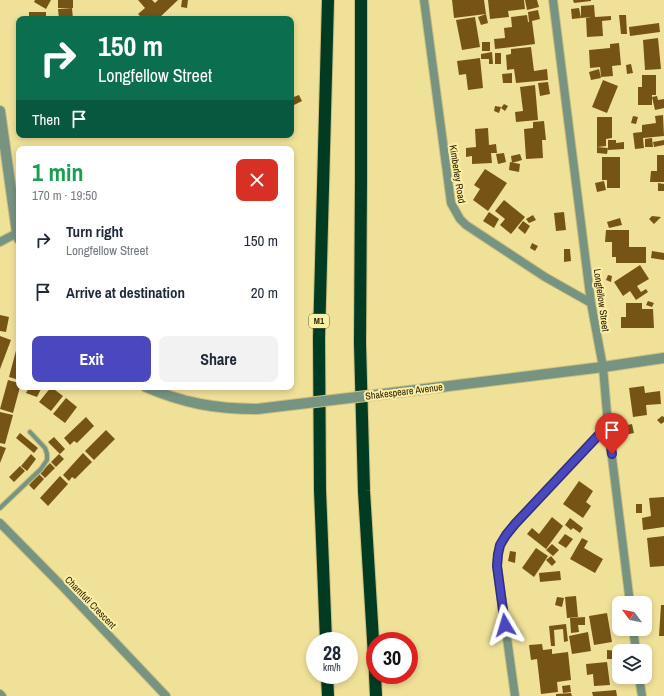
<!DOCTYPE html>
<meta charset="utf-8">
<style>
:root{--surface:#fff;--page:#f2f2f3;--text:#1f2937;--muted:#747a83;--accent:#4b48bf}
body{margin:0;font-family:"Archivo Narrow",sans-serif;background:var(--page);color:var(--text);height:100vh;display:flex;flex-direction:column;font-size:15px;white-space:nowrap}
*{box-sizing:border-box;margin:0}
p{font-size:13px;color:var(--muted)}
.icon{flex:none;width:22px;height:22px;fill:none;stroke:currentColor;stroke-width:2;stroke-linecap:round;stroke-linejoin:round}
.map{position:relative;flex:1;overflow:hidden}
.panel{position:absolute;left:16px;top:146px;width:278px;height:244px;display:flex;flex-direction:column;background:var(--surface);border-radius:8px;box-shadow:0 2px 6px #0003}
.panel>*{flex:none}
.top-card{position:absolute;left:16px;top:16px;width:278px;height:122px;border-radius:8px;box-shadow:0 2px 6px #0003;background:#0b6e4f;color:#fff;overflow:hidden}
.needle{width:26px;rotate:302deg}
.fabs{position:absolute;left:612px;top:596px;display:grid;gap:8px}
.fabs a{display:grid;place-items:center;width:40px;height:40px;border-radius:8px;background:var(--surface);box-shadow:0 2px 6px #0003;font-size:20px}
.speed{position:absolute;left:306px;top:632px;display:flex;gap:8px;font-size:20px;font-weight:700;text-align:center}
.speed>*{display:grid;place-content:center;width:52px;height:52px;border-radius:50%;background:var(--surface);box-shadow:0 2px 6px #0003;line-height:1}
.speed small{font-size:10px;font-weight:400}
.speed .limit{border:6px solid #d22;background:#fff;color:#111}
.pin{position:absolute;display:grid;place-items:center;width:34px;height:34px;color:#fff;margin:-41px -17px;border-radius:50% 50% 50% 0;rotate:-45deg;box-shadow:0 0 4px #0007}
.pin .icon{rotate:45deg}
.me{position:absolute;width:44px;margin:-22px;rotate:353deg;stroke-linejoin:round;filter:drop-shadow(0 0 3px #0008)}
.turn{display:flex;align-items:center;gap:14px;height:84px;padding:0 16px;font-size:18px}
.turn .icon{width:52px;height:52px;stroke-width:2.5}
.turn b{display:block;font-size:28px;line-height:34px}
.then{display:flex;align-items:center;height:38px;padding:0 16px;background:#0003;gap:8px;font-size:15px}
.round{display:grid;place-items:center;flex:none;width:42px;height:42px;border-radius:8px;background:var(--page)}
.overview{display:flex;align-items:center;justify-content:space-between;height:68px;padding:0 16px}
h1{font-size:24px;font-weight:700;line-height:30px;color:#1e9e55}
.primary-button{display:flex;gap:8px;margin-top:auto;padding:8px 16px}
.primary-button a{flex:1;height:46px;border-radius:8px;background:var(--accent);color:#fff;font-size:16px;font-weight:700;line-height:46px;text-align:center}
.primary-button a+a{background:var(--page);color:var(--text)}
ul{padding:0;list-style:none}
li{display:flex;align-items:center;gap:12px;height:52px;padding:0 16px}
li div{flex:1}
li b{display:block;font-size:15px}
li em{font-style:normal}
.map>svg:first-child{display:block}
.building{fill:#765416}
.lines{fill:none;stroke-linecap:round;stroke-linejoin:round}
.service-casing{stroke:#ccbf7e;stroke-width:6}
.minor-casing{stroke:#ccbf7e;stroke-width:10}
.tertiary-casing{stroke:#ccbf7e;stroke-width:12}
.motorway-casing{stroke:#ccbf7e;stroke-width:14}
.service{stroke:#779482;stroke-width:4}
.minor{stroke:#779482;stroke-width:8}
.tertiary{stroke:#779482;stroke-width:10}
.motorway{stroke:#003b22;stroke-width:12}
.tertiary-bridge-casing{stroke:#ccbf7e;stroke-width:12;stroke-linecap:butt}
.tertiary-bridge{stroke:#779482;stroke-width:10}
.route-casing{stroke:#312f7c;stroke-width:10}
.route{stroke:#4b48bf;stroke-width:7}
.labels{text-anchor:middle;stroke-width:4;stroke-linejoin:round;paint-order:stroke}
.shield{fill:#fdeea6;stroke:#685f35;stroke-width:1}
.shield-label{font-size:9px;font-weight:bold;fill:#282204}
.street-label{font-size:10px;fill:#282204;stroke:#fdeea6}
</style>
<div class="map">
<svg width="664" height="696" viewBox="0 0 664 696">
<rect width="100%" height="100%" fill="#f0e199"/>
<path class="building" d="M35 0H51L46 9 34 2Z
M58 0H73V8H58Z
M138 0H152L155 3 158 0H178L158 19H143L138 14 145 8Z
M182 0H188L187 8 181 7Z
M452 0H484L486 14 454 18Z
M488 0H524L525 9 508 11 509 17 490 19Z
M525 0H537L539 7 527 10Z
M573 0H591V1L574 3Z
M594 5 595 17 611 16V20L602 21 603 36 587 37 586 18 591 17 581 18V6Z
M72 8 73 19H59L58 9Z
M579 8 581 18 572 19 571 9Z
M538 10 540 19 532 21 535 44 495 49 494 39 505 38 504 28 512 27 511 17 527 15 528 22H529L528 12Z
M29 12H46V19H29Z
M486 14 488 23 481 25 478 17Z
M619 15H626L627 34H621Z
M475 17 480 47 462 50 456 20Z
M659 23 660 32 630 36 629 27Z
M658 38 661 69 645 70 643 40Z
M482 42H490V51H482Z
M619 43 621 65 612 66 613 76 601 77 600 67 590 68 589 50 610 48V44Z
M531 47 534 71 547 69 548 80 516 83 514 69 507 70 506 55 511 54V49Z
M492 52 493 64H489V59H481V54Z
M495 53H501V64H495Z
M480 58 483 88 468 90 466 74 459 75 457 61Z
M631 64 633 73 627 74 626 65Z
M599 69 601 78 591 80 589 72Z
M512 73V83H503L502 74Z
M642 75H656V95H652V105H638V87H642Z
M603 80 618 86 607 113 592 107Z
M548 82 550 94 540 96 538 83Z
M535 85 538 120 516 122 515 112 523 111 520 87Z
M299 95 302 101 294 105 291 98Z
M657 96 658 100 664 99V108L655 110 652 97Z
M504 104 508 106 505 111 501 108Z
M495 106 501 107 499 113 494 111Z
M663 115 664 136 643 138 644 148 635 149 633 133 642 132V125L656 123 655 116Z
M633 116 638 117 636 124 631 123Z
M597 117H612V138L606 139V146L597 147Z
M544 121 546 140H542L543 158 526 159 524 129 533 128V122Z
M488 128 489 145 496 144 497 153H491L492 163 472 164V156L466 157V148L476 147 475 129Z
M652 138 653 147H645V139Z
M608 140H616V143L624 142V149L608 150Z
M664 140V145L654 147 653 142Z
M597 147 608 148 607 154 597 153Z
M504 153 506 162 498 164 496 154Z
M520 154 522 160 512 163 511 156Z
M657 155H664V182H650L651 171H657Z
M602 157H620V188H607V180H602Z
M510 162 520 164 519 172 509 170Z
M485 169 507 183 488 211 473 200 480 189 474 185Z
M604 181 606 190 597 192 595 183Z
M658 183 664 184V191H658Z
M504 200 525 217 511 234 500 225 505 219 495 211Z
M489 212 499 219 494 228 483 221Z
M564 212 566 230 556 231 554 213Z
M533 215 536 220 529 223 526 219Z
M652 216 661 217 654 224 649 219Z
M620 218 622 225 609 228 607 222Z
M523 221 530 226 525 234 518 228Z
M606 230H629V247H646V263H616V257H612V242H605Z
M532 243 538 246 535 251 530 248Z
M564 249H570L571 261 564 262Z
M652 251 664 253V260L651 258Z
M640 265 649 279 637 286 641 292 646 289 648 292 636 300 630 291 623 296 614 282Z
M608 275 612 276 611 282 606 280Z
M648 301 654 303 652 307 646 305Z
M626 303H642V309H653L654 328H621V317H626Z
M0 315 9 317 6 332 0 331Z
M0 336 11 340 0 369Z
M17 347 19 348V380L9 377Z
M8 380 19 383V387H20L13 413 0 409Z
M644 386 645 393 660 391 661 404 646 405 647 415 633 417 629 388Z
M29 387H42L37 397 26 393Z
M51 387 63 396 51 411 39 402Z
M66 398 77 407 65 423 53 414Z
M0 412 13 415 5 444 0 443Z
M662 416 664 417V422L661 424 657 420Z
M86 417 94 426 77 443 74 441 70 445 64 438Z
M632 424 634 433 625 435 623 426Z
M106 430 115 439 94 460 85 451Z
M20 433 38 448 34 453 16 438Z
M54 437 65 449 60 454 48 442Z
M0 446 6 448 0 463Z
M83 453 92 462 75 479 72 477 69 481 63 475Z
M31 454 36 459 27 471 21 466Z
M59 454 64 459 56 467 51 462Z
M50 463 55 468 45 478 40 473Z
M20 466 25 471 14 482 9 477Z
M39 474 44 479 34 490 29 485Z
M60 476 68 484 48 506 40 498Z
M579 481 593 491 586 502 591 506 583 518 563 504Z
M664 497V527L643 530 642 518 651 516 649 498Z
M636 504H642V513H636Z
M552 517 563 526 546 549 527 534 532 528 539 534Z
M570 518 583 528 580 533 573 528 571 530 565 525Z
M565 534 573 539 566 548 558 543Z
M664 536V566L650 567 647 538Z
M582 538 588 541 584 548 603 559 595 573 570 559Z
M552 544 559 550 553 556 546 550Z
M536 548 548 556 534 577 522 568Z
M510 551 516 552 515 563 508 561Z
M551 556 556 562 552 566 546 560Z
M560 571 561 580 540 582 539 573Z
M576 596 578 617 567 618 565 597Z
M557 597 564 598 562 607 555 605Z
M661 605H664V636H659Z
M607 613 612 642 594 645 589 616Z
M585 617V625H578L579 632 571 633 570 618Z
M566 624 568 641 564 642 563 629 554 630 555 646H551L549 626Z
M588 632 591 651 572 654 569 636Z
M542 644 543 650 552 649V654L568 652 571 680 557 682 558 692 541 694 537 659 531 660 529 645Z
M607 650 617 651 616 659H607Z
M607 662 610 685 594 686 593 674 587 675 586 664Z
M570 685 571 692 563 693 562 686Z
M616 690 617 696H593L592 692Z
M571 693 572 696H556V694Z"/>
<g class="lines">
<defs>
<path id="service" d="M0 508 41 469 47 460V454L45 448 30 432"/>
<path id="minor" d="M424 0 451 203 460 219 466 225 545 277 591 303
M553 0 591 303 603 367 608 425 630 603
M0 242 17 233
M0 523 63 587 166 696
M633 629 636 651
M639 677 642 696
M0 694 2 696
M515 696 497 566C498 546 502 540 515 524L608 425"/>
<path id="tertiary" d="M0 111 17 233 19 239
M146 387C183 403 216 409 257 409
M408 391 603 367 664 358"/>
<path id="motorway" d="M361 0V178L360 344 364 491 375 673
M326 641 320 490 319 338 328 0
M327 675 328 696
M375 675 376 696"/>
</defs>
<use href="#service" class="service-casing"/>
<use href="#minor" class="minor-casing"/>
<use href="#tertiary" class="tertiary-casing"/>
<use href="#motorway" class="motorway-casing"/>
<use href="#service" class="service"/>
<use href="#minor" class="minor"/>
<use href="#tertiary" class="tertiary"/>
<use href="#motorway" class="motorway"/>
<defs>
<path id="tertiary-bridge" d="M257 409 408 391"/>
</defs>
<use href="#tertiary-bridge" class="tertiary-bridge-casing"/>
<use href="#tertiary-bridge" class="tertiary-bridge"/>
</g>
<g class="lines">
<defs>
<path id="route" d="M505 625 497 566 498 554 500 545 506 535 515 524 608 425 612 454"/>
</defs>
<use href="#route" class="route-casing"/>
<use href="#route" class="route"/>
</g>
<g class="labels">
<rect class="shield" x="309" y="314" width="20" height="14" rx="3"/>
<g class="shield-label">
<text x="319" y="324">M1</text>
</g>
<g class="street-label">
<text transform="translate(458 174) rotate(81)" y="4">Kimberley Road</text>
<text transform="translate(602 300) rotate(82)" y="4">Longfellow Street</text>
<text transform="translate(404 391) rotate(-7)" y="4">Shakespeare Avenue</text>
<text transform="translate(91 602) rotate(46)" y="4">Chamfuti Crescent</text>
</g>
</g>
</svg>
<div class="fabs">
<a><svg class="needle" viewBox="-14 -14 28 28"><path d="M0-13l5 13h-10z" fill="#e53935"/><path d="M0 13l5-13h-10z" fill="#747a83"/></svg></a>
<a><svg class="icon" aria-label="layers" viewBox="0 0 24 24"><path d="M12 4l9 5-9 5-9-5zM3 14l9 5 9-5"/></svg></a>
</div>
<div class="speed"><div>28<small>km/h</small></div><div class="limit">30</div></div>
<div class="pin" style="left:612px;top:454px;background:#d93025"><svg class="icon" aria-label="arrive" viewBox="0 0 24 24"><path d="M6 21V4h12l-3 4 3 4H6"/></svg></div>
<svg class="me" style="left:505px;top:625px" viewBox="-20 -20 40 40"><path d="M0-17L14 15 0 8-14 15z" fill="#4b48bf" stroke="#fff" stroke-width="4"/></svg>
<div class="top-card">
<div class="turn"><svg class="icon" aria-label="right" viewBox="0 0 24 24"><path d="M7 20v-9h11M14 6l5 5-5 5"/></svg><div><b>150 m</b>Longfellow Street</div></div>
<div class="then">Then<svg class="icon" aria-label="arrive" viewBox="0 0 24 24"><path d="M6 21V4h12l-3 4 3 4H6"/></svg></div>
</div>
<section class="panel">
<div class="overview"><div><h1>1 min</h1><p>170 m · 19:50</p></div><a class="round" style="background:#d93025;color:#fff"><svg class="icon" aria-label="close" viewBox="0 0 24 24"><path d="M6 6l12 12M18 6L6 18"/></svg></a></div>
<ul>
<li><svg class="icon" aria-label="right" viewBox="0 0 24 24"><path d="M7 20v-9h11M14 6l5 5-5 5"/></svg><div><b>Turn right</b><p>Longfellow Street</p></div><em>150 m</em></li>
<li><svg class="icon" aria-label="arrive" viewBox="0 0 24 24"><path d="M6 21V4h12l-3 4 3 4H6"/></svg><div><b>Arrive at destination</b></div><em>20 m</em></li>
</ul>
<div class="primary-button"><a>Exit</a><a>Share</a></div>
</section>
</div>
